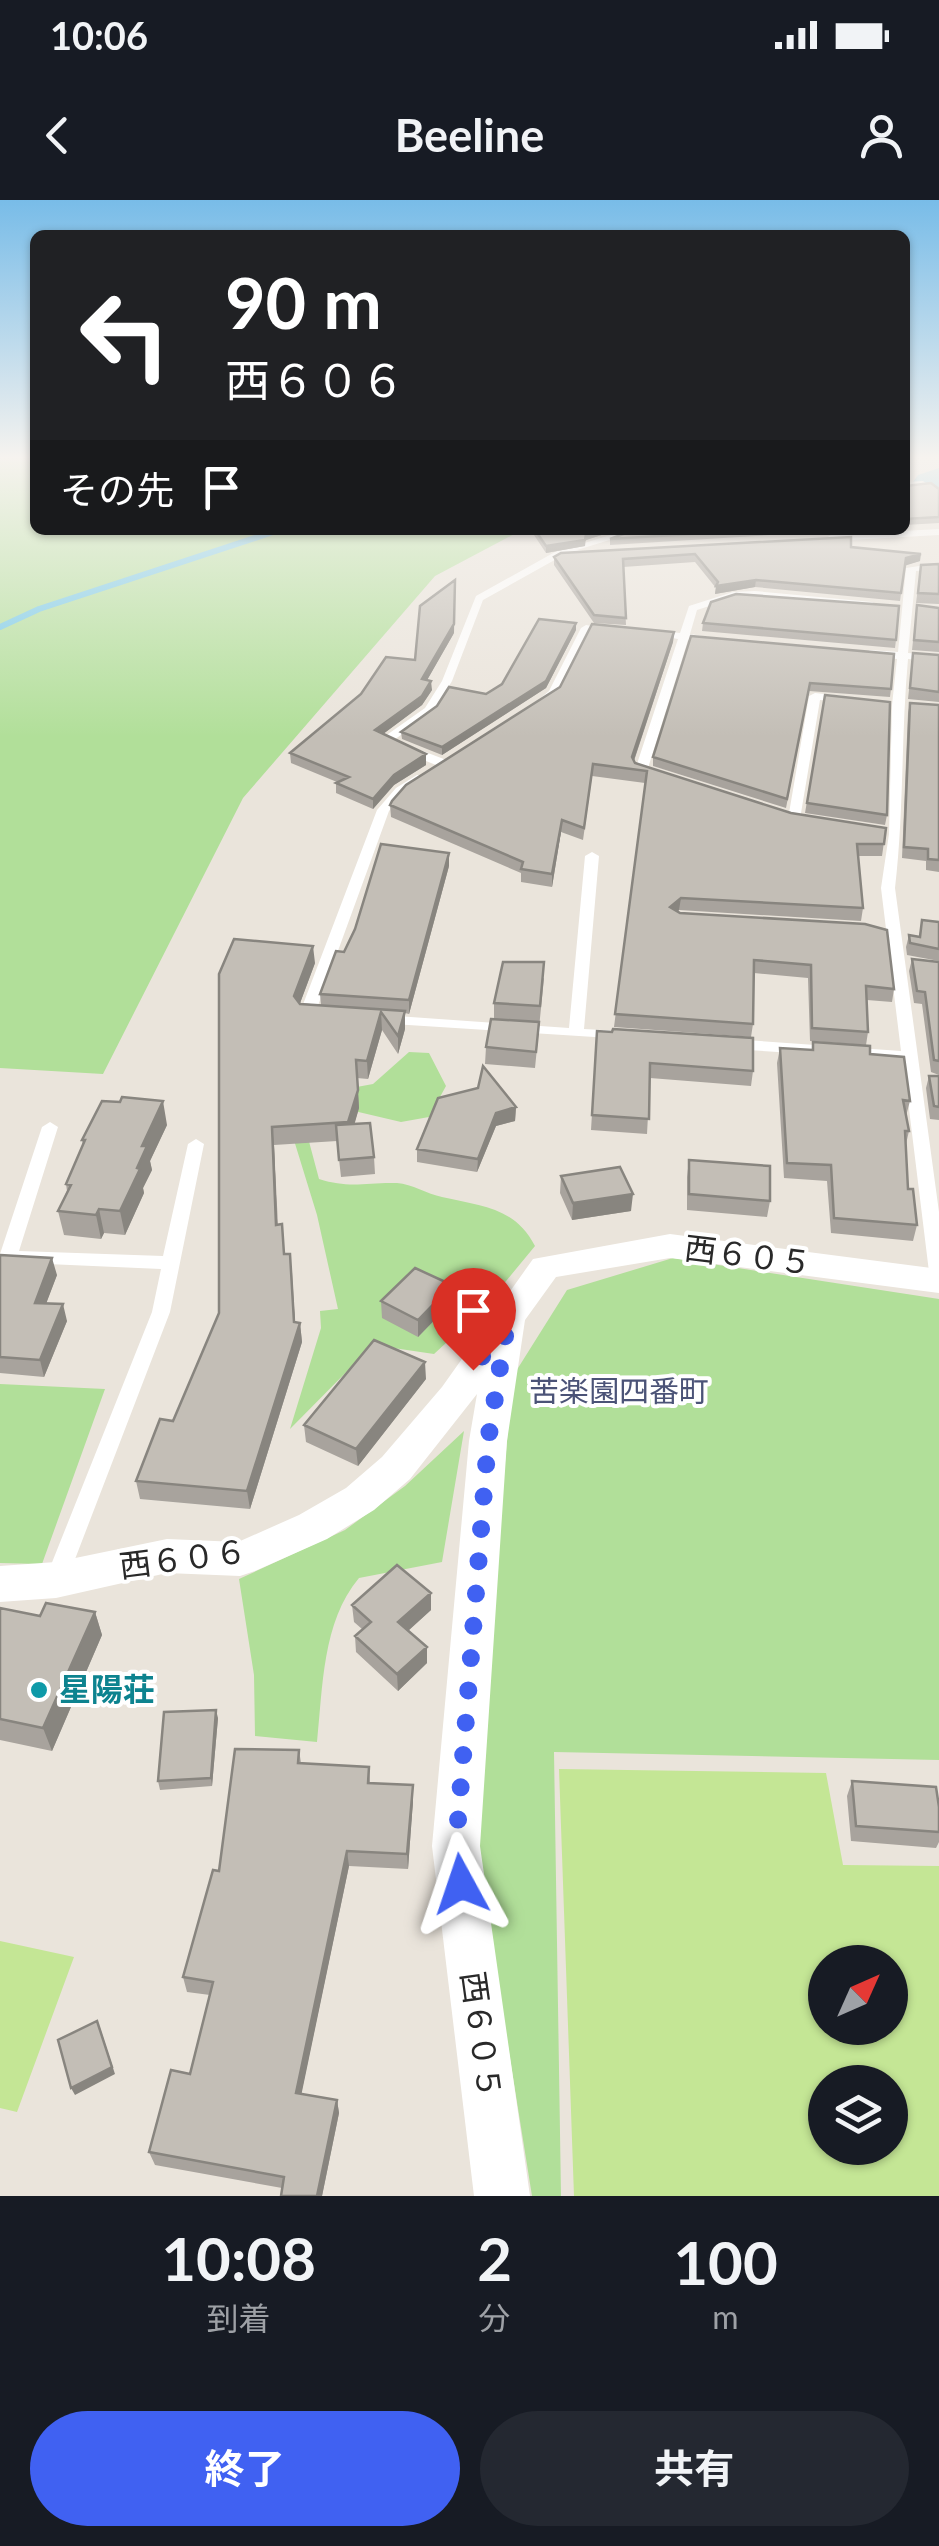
<!DOCTYPE html>
<html lang="ja">
<meta charset="utf-8">
<style>
:root{--surface:#171b24;--page:#242831;--text:#f1f3f6;--muted:#9ea1a6;--accent:#4061f2}
body{margin:0;font-family:Lato,"Noto Sans JP",sans-serif;background:var(--page);color:var(--text);height:100vh;display:flex;flex-direction:column;font-size:38px;white-space:nowrap}
*{box-sizing:border-box;margin:0}
p{font-size:32px;color:var(--muted)}
.icon{flex:none;width:55px;height:55px;fill:none;stroke:currentColor;stroke-width:2;stroke-linecap:round;stroke-linejoin:round}
.map{position:relative;height:1996px;overflow:hidden}
.details{display:flex;flex-direction:column;background:var(--surface);flex:1}
.details>*{flex:none}
.top-card{position:absolute;left:30px;top:30px;width:880px;height:305px;border-radius:15px;box-shadow:0 2px 8px #0004;background:#202124;color:#fff;overflow:hidden}
.needle{width:65px;rotate:45deg}
.tools{position:absolute;left:808px;top:1745px;display:grid;gap:20px}
.tools a{display:grid;place-items:center;width:100px;height:100px;border-radius:50%;background:var(--surface);box-shadow:0 2px 8px #0004;font-size:50px}
.pin{position:absolute;display:grid;place-items:center;width:85px;height:85px;color:#fff;margin:-102px -42px;border-radius:50% 50% 50% 0;rotate:-45deg;box-shadow:0 0 10px #0007}
.pin .icon{rotate:45deg}
.me{position:absolute;width:110px;margin:-55px;rotate:355deg;stroke-linejoin:round;filter:drop-shadow(0 0 8px #0008)}
.turn{display:flex;align-items:center;gap:35px;height:210px;padding:0 30px;font-size:45px}
.turn .icon{width:130px;height:130px;stroke-width:2.5}
.turn b{display:block;font-size:70px;line-height:85px}
.then{display:flex;align-items:center;height:95px;padding:0 30px;background:#0003;gap:20px;font-size:38px}
.eta{display:flex;justify-content:space-evenly;align-items:center;height:170px;text-align:center}
.eta b{font-size:60px;font-weight:700;line-height:70px}
.button{display:flex;gap:20px;margin-top:auto;padding:20px 30px}
.button a{flex:1;height:115px;border-radius:60px;background:var(--accent);color:#fff;font-size:40px;font-weight:700;line-height:115px;text-align:center}
.button a+a{background:var(--page);color:var(--text)}
.status{display:flex;justify-content:space-between;align-items:center;height:70px;padding:0 50px;background:var(--surface);direction:ltr}
.status svg{height:28px;fill:currentColor}
header{display:flex;justify-content:space-between;align-items:center;height:130px;padding:0 30px;background:var(--surface);font-size:45px;font-weight:700}
.map>svg:first-child{display:block}
.green{fill:#b1df99}
.pitch{fill:#c4e695;fill-rule:evenodd}
.lines{fill:none;stroke-linecap:round;stroke-linejoin:round}
.stream{stroke:#71c9e9;stroke-width:6}
.river{fill:#71c9e9;fill-rule:evenodd}
.service{fill:#fff;fill-rule:evenodd}
.minor{fill:#fff;fill-rule:evenodd}
.wall{fill:#a8a39d}
.shaded-wall{fill:#88857f}
.building{fill:#c3beb6;stroke:#88857f;stroke-width:2.5}
.route{stroke:#4061f2;stroke-width:18;stroke-dasharray:0 32.4}
.culture-dot{fill:#0f9aa8;stroke:#fff;stroke-width:4}
.labels{text-anchor:middle;stroke-width:8;stroke-linejoin:round;paint-order:stroke}
.neighbourhood-label{font-size:30px;fill:#4b5377;stroke:#fff}
.near-street-label{font-size:32px;fill:#292929;stroke:#fff}
.near-culture-label{font-size:32px;font-weight:bold;fill:#0d838f;stroke:#fff;text-anchor:start}
</style>
<div class="status"><b>10:06</b><svg viewBox="0 0 49 12"><path d="M0 12V9h3v3zM5 12V6h3v6zM10 12V3h3v9zM15 12V0h3v12zM26 1h20v11H26zM47 4h2v5h-2z"/></svg></div>
<header><svg class="icon" aria-label="back" viewBox="0 0 24 24"><path d="M15 5l-7 7 7 7"/></svg>Beeline<svg class="icon" aria-label="person" viewBox="0 0 24 24"><circle cx="12" cy="8" r="4"/><path d="M4 21q1-7 8-7t8 7"/></svg></header>
<div class="map">
<svg width="939" height="1996" viewBox="0 0 939 1996">
<rect width="100%" height="100%" fill="#eae4db"/>
<path class="green" d="M35 257V330H522L435 376 243 598 103 874 0 868V257Z
M409 852 429 853 446 886 429 917 401 922 350 910 307 934 319 979C350 989 367 982 397 983 412 984 427 994 442 997 481 1006 515 1007 535 1046L483 1109 434 1154 373 1145 290 1229 321 1128 320 1111 338 1109 317 1015 289 924 335 891 373 884Z
M673 1058 939 1099V1560L554 1552 561 1996H532L472 1621 513 1176 567 1090Z
M0 1184 105 1189 42 1364 0 1363Z
M464 1231 442 1362 359 1378C322 1422 323 1487 317 1542L255 1536 254 1475 239 1379 345 1330 405 1286Z"/>
<path class="pitch" d="M559 1569 826 1573 843 1665 939 1666V1996H574ZM825 1762H890V1828H825ZM890 1882V1948H825V1882Z
M0 1741 74 1757 17 1912 0 1908Z"/>
<g class="lines">
<path class="stream" d="M0 427 39 409 279 330"/>
<path class="river" d="M939 268V300L927 297 913 282 918 275Z"/>
<path class="service" d="M905 282 923 281 927 284 905 288Z
M939 329V335L831 341 826 338 831 335Z
M627 330H642L577 350 583 351V355L560 357 483 400 452 481 435 510 394 540 449 561V567H441L381 543V539L425 508 442 481 476 396 555 352Z
M939 363V369L916 371 908 453 939 456V462L908 459C901 536 904 612 895 688L939 1012V1087L932 1085 930 1080 903 860 731 849 723 844 731 839 901 851 881 688 889 634 892 505 897 459 870 456 865 453 870 450 898 452 906 368Z
M755 391 872 402 877 405 872 408 755 397 734 398 697 410 690 434 720 439 715 442 688 440 648 568 663 575 657 579 637 573 635 570 678 439 646 433 651 430 680 433 689 406 733 392Z
M586 425 615 430 610 433 589 431C579 453 563 504 537 505V501L549 491 581 428Z
M815 493 844 496 850 499 844 502 820 500 800 619 794 623 788 619 809 496Z
M417 575 427 578 404 594 389 611 316 811 324 816 316 821 302 818 299 815 377 610 396 588Z
M592 652 599 656 584 829 621 831 629 836 626 839 377 823 374 820 382 815 569 828 585 656Z
M50 922 58 927 19 1051 163 1056 188 944 196 939 204 944 170 1112 67 1380 64 1387 56 1390 48 1387 45 1380 152 1112 161 1069 2 1062 0 1054 42 927Z"/>
<path class="minor" d="M670 1034 939 1069V1093L670 1058 556 1077 525 1120 507 1241 480 1646 530 1996H474L432 1646 469 1241 477 1194 410 1279 374 1310 327 1339 255 1371 240 1376 167 1373 56 1398 0 1402V1366L56 1362 167 1339 238 1342 299 1315 346 1288 382 1257 442 1187 533 1059Z"/>
</g>
<path class="wall" d="M905 286 939 289V323L905 325Z
M534 330H617L586 340 585 346 546 353 534 335Z
M634 330H850L610 345V339Z
M851 347 920 361 905 365 900 401 755 387 715 394 716 388 695 362 623 367 626 425 594 423 554 365V357Z
M939 364V404L916 403 921 365Z
M917 405 939 408V452L912 450Z
M703 423 896 440 895 448 702 431Z
M576 430 546 488 442 555 402 539 401 532 486 494 502 484Z
M674 432 673 442 634 561 635 563 791 613 886 628 882 656H858L863 708 861 721 679 710 678 712 894 789 892 802 867 800 868 832 866 845 810 841 808 778 754 773 753 824 751 837 614 827 645 583 592 576 583 640 561 632 552 687 521 682V673L391 617 390 605Z
M454 433 427 480 432 490 422 505 383 534 426 554V565L394 585 373 609 336 593V583L337 582 291 563 290 553Z
M691 436 891 489 890 497 809 491 786 608 653 566V557Z
M913 453 939 455V502L908 499Z
M825 495 887 615 885 625 805 613Z
M910 503 939 505V672L926 670V661L902 658 908 513Z
M449 666 409 814 405 813V829L398 854 382 830 368 879 357 878 359 908 354 924 374 957 375 974 341 977 337 941 274 945 278 1025 285 1054 292 1072 295 1122 300 1123 302 1142 250 1309 140 1299 136 1281 173 1221 219 1113V774L315 763 300 803 321 805 320 794 344 752Z
M922 720 939 722V761L907 755 906 747 909 735 919 737Z
M912 759 939 762V875L931 872 922 804 914 803 909 771Z
M544 778 535 868 485 864 486 847 494 819V803Z
M597 831 753 871 751 886 650 878 647 934 591 930Z
M813 842 870 854 910 901 906 916 909 931 906 944 908 989 917 1025 913 1041 831 1033 827 981 784 978 777 863 780 848 812 850Z
M929 876H939V920L930 919 926 888Z
M516 907 515 921 496 926 477 972 417 962V949Z
M167 925 150 961 152 970 143 988 144 993 125 1035 104 1033 101 1039 64 1035 58 1011 67 991 66 984 83 945 82 940Z
M689 960 770 1001 767 1017 687 1010V977Z
M561 976 631 1011 572 1020 560 993Z
M0 1055 57 1075 46 1103 67 1121 44 1177 0 1173Z
M381 1101 452 1102 418 1137 382 1118Z
M426 1179 358 1266 306 1242 304 1225Z
M431 1393V1410L408 1431 427 1447V1463L398 1491 356 1452 355 1436 362 1429 354 1422 352 1405Z
M0 1408 40 1416 95 1412 102 1435 52 1551 0 1540Z
M218 1518 212 1586 160 1590 158 1581Z
M299 1550 301 1563 369 1567 370 1583 413 1585V1601L408 1669 349 1666 301 1894 337 1900 339 1913 322 1996H281L282 1988 155 1965 149 1952 190 1874 210 1795 187 1792 183 1777 219 1671Z
M852 1581 939 1607V1642L936 1648 851 1641 847 1596Z"/>
<path class="shaded-wall" d="M599 330H617L586 340V334Z
M585 340V346L546 353V346Z
M921 354 920 361 904 366 906 358Z
M455 380 454 433 422 489V479Z
M756 380 755 387 715 394 716 386Z
M576 423V430L546 488 442 555V547Z
M674 432 673 442 631 569 632 557Z
M431 481 432 490 422 505 375 540V530Z
M426 554V565L394 585 373 609V599L394 575Z
M562 620 561 632 552 687V674Z
M449 653V666L409 814V800Z
M681 698 679 710 668 719 670 707Z
M313 746 315 763 296 814 294 796Z
M405 811V829L398 854V836Z
M381 812 382 830 368 879 367 861Z
M358 890 359 908 350 940 348 922Z
M163 901 167 925 150 961 152 970 143 988 144 993 125 1035 120 1011 137 968 142 946Z
M516 907 515 921 496 926 477 972 478 959 496 913Z
M272 927 274 945 278 1043 276 1025Z
M633 994 631 1011 572 1020 573 1003Z
M99 1009 104 1033 101 1039 96 1015Z
M290 1054 296 1136 300 1123 302 1142 250 1309 247 1291Z
M52 1058 57 1075 40 1120 35 1103Z
M452 1085V1102L418 1137V1120Z
M63 1104 67 1121 44 1177 40 1160Z
M425 1162 426 1179 358 1266 356 1249Z
M431 1393V1410L399 1439 398 1422Z
M95 1412 102 1435 52 1551 43 1528Z
M427 1447V1463L398 1491 397 1474Z
M216 1510 218 1518 212 1586 211 1578Z
M413 1585V1601L408 1669 407 1654Z
M347 1651 349 1666 299 1906 296 1893Z
M100 1828 115 1874 75 1895 71 1888Z
M337 1900 339 1913 322 1996H317Z"/>
<path class="building" d="M931 283 939 289V317L905 319V286Z
M535 330H599L586 334 585 340 546 346Z
M634 330H756L610 339Z
M851 337V347L921 354 906 358 901 393 756 380 716 386 718 382 695 354 623 359 626 418 594 415 554 357 561 353Z
M939 364V394L918 393 921 365Z
M455 380 454 424 422 479 431 481 422 496 375 530 426 554 394 575 373 599 336 583 349 577 290 553 361 494 386 457 415 460 420 406Z
M736 394 899 406 896 440 703 423 711 402Z
M917 405 939 408V442L914 440Z
M539 419 576 423 546 481 442 547 401 532 437 506 449 487 486 494 502 484Z
M592 424 674 432 632 557 635 563 791 613 886 628 884 644H857L863 708 681 698 670 707 680 713 865 724 887 730 894 789 866 786 868 832 812 828 811 765 754 760 753 824 615 814 647 571 593 564 584 628 562 620 552 674 521 669 523 662 390 605 392 601 406 585 560 487Z
M691 436 894 454 891 489 810 483 787 599 653 557Z
M913 453 939 455V492L910 488Z
M825 495 890 502 887 615 807 603Z
M910 503 939 505V660L928 659V649L904 647Z
M381 644 449 653 409 800 320 794 336 751 344 752 355 729Z
M922 720 939 722V749L910 743 909 735 920 737Z
M234 739 313 746 294 796 300 804 405 811 398 836 381 812 367 861 356 860 358 890 348 922 272 927 276 1025 282 1024 284 1054H290L294 1122 300 1123 247 1291 136 1281 160 1219 173 1221 219 1113V774Z
M912 759 939 762V861L934 860 925 792 917 791Z
M503 762H544L540 806 494 803Z
M491 819 539 822 536 852 486 847Z
M613 829 753 838V871L650 863 649 919 592 915 597 831 612 832Z
M813 842 870 846V854L904 857 910 901 903 900 909 931H905L908 989H913L917 1025 834 1018 831 965 787 963 780 848 813 850Z
M483 866 516 907 496 913 478 959 417 949 438 898 478 888Z
M929 876H939V907L934 906Z
M122 897 163 901 142 946H147L137 968 140 969 120 1011 99 1009 96 1015 58 1011 71 985 66 984 85 940H82L102 901 120 902Z
M370 923 374 957 339 960 336 925Z
M689 960 770 966V1001L689 994Z
M620 967 633 994 573 1003 561 976Z
M0 1055 52 1058 35 1103 63 1104 40 1160 0 1157Z
M415 1068 452 1085 418 1120 381 1101Z
M374 1140 425 1162 356 1249 304 1225Z
M397 1365 431 1393 398 1422 427 1447 397 1474 355 1436 371 1422 352 1405Z
M46 1403 95 1412 43 1528 0 1519V1408L40 1416Z
M216 1510 211 1578 158 1581 164 1512Z
M235 1549 299 1550 298 1563 369 1567 368 1583 413 1585 407 1654 347 1651 296 1893 337 1900 317 1996H281L284 1977 149 1952 171 1870 190 1874 213 1782 183 1777 213 1670 219 1671Z
M852 1581 936 1587 939 1607V1632L856 1626Z
M97 1821 112 1867 71 1888 58 1840Z"/>
<linearGradient id="sky" x2="0" y2="1"><stop stop-color="#78bce8"/><stop offset="0.48" stop-color="#f6f3ef"/><stop offset="1" stop-color="#f6f3ef" stop-opacity="0"/></linearGradient>
<rect width="939" height="537" fill="url(#sky)"/>
<g class="lines">
<path class="route" d="M461 1684 456 1646 488 1241 508 1118 473 1170"/>
</g>
<circle class="culture-dot" cx="39" cy="1490" r="10"/>
<g class="labels">
<g class="neighbourhood-label">
<text x="619" y="1202">苦楽園四番町</text>
</g>
<g class="near-street-label">
<text transform="translate(748 1056) rotate(7)" y="11">西６０５</text>
<text transform="translate(183 1359) rotate(-7)" y="11">西６０６</text>
<text transform="translate(481 1835) rotate(82)" y="11">西６０５</text>
</g>
<g class="near-culture-label">
<text x="59" y="1501">星陽荘</text>
</g>
</g>
</svg>
<div class="tools">
<a><svg class="needle" viewBox="-14 -14 28 28"><path d="M0-13l5 13h-10z" fill="#e53935"/><path d="M0 13l5-13h-10z" fill="#9ea1a6"/></svg></a>
<a><svg class="icon" aria-label="layers" viewBox="0 0 24 24"><path d="M12 4l9 5-9 5-9-5zM3 14l9 5 9-5"/></svg></a>
</div>
<div class="pin" style="left:473px;top:1170px;background:#d93025"><svg class="icon" aria-label="arrive" viewBox="0 0 24 24"><path d="M6 21V4h12l-3 4 3 4H6"/></svg></div>
<svg class="me" style="left:461px;top:1684px" viewBox="-20 -20 40 40"><path d="M0-17L14 15 0 8-14 15z" fill="#4061f2" stroke="#fff" stroke-width="4"/></svg>
<div class="top-card">
<div class="turn"><svg class="icon" aria-label="left" viewBox="0 0 24 24"><path d="M17 20v-9H6M10 6l-5 5 5 5"/></svg><div><b>90 m</b>西６０６</div></div>
<div class="then">その先<svg class="icon" aria-label="arrive" viewBox="0 0 24 24"><path d="M6 21V4h12l-3 4 3 4H6"/></svg></div>
</div>
</div>
<section class="details">
<div class="eta">
<div><b>10:08</b><p>到着</p></div>
<div><b>2</b><p>分</p></div>
<div><b>100</b><p>m</p></div>
</div>
<div class="button"><a>終了</a><a>共有</a></div>
</section>
